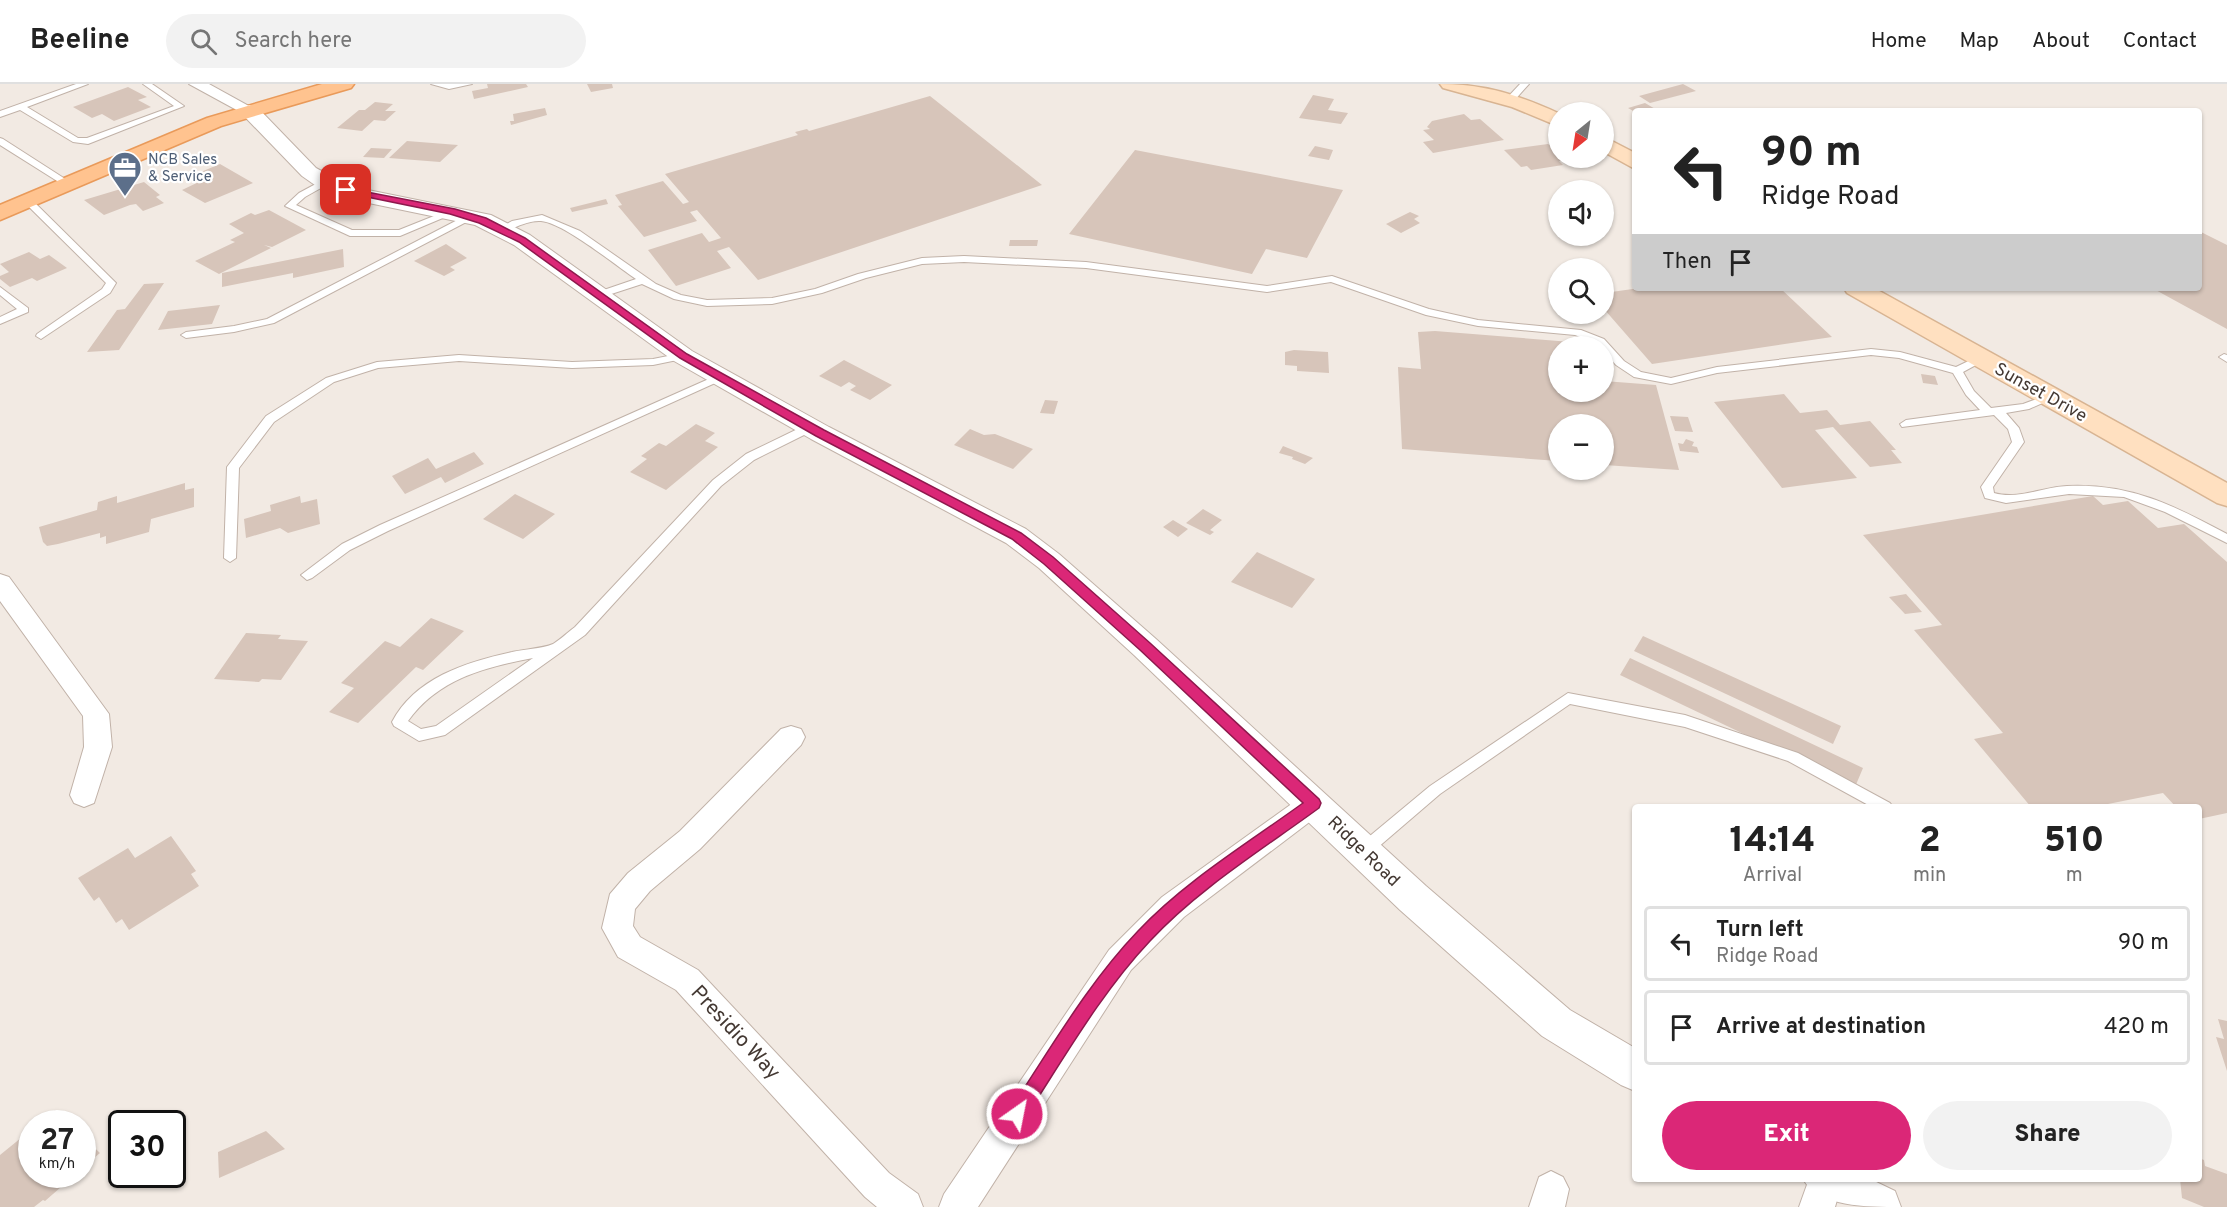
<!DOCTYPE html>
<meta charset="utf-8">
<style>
:root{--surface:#fff;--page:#f2f2f2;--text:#222;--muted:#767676;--line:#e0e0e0;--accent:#db2777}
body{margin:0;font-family:Overpass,sans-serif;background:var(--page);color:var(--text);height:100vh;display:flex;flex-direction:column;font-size:22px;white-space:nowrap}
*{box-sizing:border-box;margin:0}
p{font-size:20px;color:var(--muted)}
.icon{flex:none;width:33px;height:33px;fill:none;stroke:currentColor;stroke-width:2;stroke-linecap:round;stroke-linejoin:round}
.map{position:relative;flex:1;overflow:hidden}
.details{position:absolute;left:1632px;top:720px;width:570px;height:378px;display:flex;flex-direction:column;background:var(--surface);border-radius:6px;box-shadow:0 2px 4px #0004}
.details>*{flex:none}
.banner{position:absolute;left:1632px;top:24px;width:570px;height:183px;border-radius:6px;box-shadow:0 2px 4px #0004;background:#fff;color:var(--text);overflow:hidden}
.needle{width:39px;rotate:210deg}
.tools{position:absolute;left:1548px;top:18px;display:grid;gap:12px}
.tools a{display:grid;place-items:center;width:66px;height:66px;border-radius:50%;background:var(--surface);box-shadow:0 2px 4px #0004;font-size:30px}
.speed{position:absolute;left:18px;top:1026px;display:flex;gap:12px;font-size:30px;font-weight:700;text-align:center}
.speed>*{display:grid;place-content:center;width:78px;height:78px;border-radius:50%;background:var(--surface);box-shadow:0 2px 4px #0004;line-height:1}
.speed small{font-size:15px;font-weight:400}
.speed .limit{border:3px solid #111;border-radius:9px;background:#fff;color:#111}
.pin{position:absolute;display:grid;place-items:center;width:51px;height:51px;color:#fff;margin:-26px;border-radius:12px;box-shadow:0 3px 9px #0006}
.me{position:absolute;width:66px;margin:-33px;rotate:33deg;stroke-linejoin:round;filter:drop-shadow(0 0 4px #0008)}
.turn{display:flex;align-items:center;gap:21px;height:126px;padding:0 30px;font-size:27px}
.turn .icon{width:78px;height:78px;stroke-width:2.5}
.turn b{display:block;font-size:42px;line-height:51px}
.then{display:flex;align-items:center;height:57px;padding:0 30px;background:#0003;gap:12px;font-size:22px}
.eta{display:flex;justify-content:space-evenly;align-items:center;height:102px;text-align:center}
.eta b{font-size:36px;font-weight:800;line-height:42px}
.button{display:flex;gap:12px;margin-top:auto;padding:12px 30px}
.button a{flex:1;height:69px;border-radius:36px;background:var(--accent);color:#fff;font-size:24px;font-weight:800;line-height:69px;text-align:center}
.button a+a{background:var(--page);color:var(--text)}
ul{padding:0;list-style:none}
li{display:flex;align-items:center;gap:18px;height:75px;margin:0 12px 9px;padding:0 18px;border:3px solid var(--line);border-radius:6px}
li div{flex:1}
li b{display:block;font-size:22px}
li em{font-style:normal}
header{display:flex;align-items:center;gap:36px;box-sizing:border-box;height:84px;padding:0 30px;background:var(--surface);border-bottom:2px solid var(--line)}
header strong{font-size:28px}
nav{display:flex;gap:33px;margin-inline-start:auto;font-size:21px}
.search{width:420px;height:54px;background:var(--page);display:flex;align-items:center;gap:15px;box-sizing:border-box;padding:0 21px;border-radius:33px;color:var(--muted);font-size:22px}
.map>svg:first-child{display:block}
.building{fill:#d7c5ba}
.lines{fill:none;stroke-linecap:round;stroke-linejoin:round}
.service-casing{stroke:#c1b2a8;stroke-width:2}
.minor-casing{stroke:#c1b2a8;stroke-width:2}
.tertiary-casing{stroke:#c1b2a8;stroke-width:2}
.secondary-casing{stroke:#d8b492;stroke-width:3}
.primary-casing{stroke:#e99a5a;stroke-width:3}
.service{fill:#fff;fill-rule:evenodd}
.minor{fill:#fff;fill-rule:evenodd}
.tertiary{fill:#fff;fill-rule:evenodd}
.secondary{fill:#ffe0c0;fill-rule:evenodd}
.primary{fill:#ffc38f;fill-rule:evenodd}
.route{fill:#db2777;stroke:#8e194d;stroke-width:1.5}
.labels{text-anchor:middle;stroke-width:4.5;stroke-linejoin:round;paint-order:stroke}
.far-service-label{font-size:15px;fill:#4e5e75;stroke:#fff;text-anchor:start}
.street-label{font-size:18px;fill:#443933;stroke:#fff}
.near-street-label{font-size:21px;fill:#443933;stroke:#fff}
</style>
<header>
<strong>Beeline</strong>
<div class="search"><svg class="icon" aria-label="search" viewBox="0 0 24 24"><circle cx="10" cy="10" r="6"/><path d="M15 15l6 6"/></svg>Search here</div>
<nav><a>Home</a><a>Map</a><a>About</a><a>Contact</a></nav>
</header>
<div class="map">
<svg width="2227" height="1123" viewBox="0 0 2227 1123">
<rect width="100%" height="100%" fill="#f2eae3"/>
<path class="building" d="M487 0H526L528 3 474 15 472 7 488 4Z
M587 0H612L613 4 591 8Z
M1683 0 1696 7 1650 19 1639 12Z
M128 3 147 13 138 16 151 23 114 37 102 30 92 34 73 23Z
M1313 11 1334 15 1328 26 1348 29 1341 40 1299 34Z
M930 12 1042 101 758 196 729 163 717 167 731 184 676 202 648 166 702 149 709 158 721 154 697 126 690 128 697 137 644 153 618 122 622 121 615 111 663 97 683 120 689 118 665 90 798 51 795 48 807 45 809 47Z
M375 18 393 20 385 27H396L385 37 374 36 362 47 337 44 359 26H365Z
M1645 19 1657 26 1666 27 1635 28 1628 24Z
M545 24 547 31 511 41 510 37H514L513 30Z
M1464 30 1471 36 1480 35 1504 56 1433 69 1423 58 1434 56 1423 46 1430 45 1427 43 1432 37Z
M407 57 458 61 440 78 389 74Z
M1548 60 1558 66V74L1565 77H1559L1563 81 1531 86 1527 82 1521 83 1504 66Z
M1315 62 1333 66 1329 76 1308 72Z
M371 64 392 65 384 74 363 73Z
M1135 66 1343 106 1307 174 1266 165 1252 190 1069 150Z
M220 80 253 99 205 119 182 106 205 95 196 90Z
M144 98 160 111 156 113 164 119 143 127 136 120 130 121 104 131 84 116Z
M606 115 608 120 572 128 570 124Z
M269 126 306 146 272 163 264 161 271 164 219 190 195 177 235 158 230 156 244 149 229 140 251 129 255 131Z
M1410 128 1419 132 1414 135 1420 139 1401 149 1386 140Z
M2199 147 2227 161V245L2152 204H2199Z
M1010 156H1038L1037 162H1009Z
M446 160 467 174 450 183 455 186 444 192 414 177Z
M343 165 344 183 293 194V189L222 203V189Z
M29 168 40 175 49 171 67 184 37 197 32 194 10 203 0 195V192L9 188 0 180Z
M164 199 119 266 87 268 117 226 125 225 144 200Z
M1640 204H1780L1832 253 1652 280 1604 225V209Z
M220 221 212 240 158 246 168 227Z
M1435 247 1596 260 1597 262H1558V308H1604V297L1656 301 1679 386 1604 381V340H1558V377L1402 365 1398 283 1421 285 1418 248Z
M1294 266 1328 268 1329 289 1297 287V282L1285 281V268Z
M844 276 892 301 870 316 850 306 856 302 849 298 841 303 819 292Z
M1921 290 1935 292 1938 301 1923 299Z
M1784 310 1800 329 1827 326 1840 341 1870 337 1896 366H1891L1902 379 1870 383 1833 343 1815 346 1857 394 1782 404 1714 318Z
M1045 316 1058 317 1054 330 1040 329Z
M1670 332 1688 333 1693 348 1675 347Z
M696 340 715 349 705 357 718 363 666 406 630 388 647 375 641 372 659 359 666 362Z
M970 345 984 351 995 350 1033 365 1013 385 954 361Z
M1686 355 1694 358 1692 362 1697 363 1699 369 1680 367 1678 359 1683 360Z
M1283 362 1313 374 1305 380 1292 375 1293 373 1279 369Z
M474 368 484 380 445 399 441 393 405 410 392 392 428 374 436 385Z
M185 399V406L194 404V423L151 435 149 448 106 460V452L100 454V449L58 460 47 462 43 458 39 443 97 426 98 418 117 412V419Z
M515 410 555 430 523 455 483 435Z
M300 412 301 419 317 415 320 440 288 449 280 444 246 454 244 435 271 427 270 421Z
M2093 412 2103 421 2128 417 2158 444 2184 440 2227 478V729L2199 735V723H2176L2163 709 2093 723H2031L1974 655 2003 649 1914 546 1942 541 1863 451Z
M1203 425 1222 436 1210 446 1214 448 1210 451 1186 439Z
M1173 436 1188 445 1178 453 1163 443Z
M1257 468 1315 495 1292 524 1231 498Z
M1906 510 1922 528 1905 530 1889 513Z
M431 534 464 547 423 586 416 583 358 639 329 628 354 604 341 599 385 557 400 563Z
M246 549 281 551 278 555 308 557 281 596 262 595 259 598 214 595Z
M1643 552 1841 642 1833 660 1634 567Z
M1630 574 1863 684 1855 703 1620 591Z
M171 752 196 787 191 790 199 802 129 846 122 835 116 839 99 813 94 817 78 794 128 764 135 774Z
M2218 935 2227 937V987L2216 953 2224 955Z
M55 1026 69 1040H39Z
M32 1045V1090H76L45 1117 43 1116 34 1123H0V1071Z
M266 1047 285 1065 219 1094 218 1068Z
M82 1052 100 1069 82 1084Z
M2199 1074 2204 1076 2205 1082 2227 1090V1123H2204L2182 1114 2180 1095H2199Z"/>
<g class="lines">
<defs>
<path id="service" d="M76 0H88L27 23 78 54H87L174 22 143 0H152L184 22 88 60 73 58 20 26 0 33V27Z
M431 0H472L449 5Z
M1520 0H1529L1512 19H1506V15Z
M0 54 3 55 73 100 65 102 0 61Z
M325 95 328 96V100L305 113 296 121 352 146H399L449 126 457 128 400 152H350L285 122 299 109Z
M28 114 31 115 116 199 110 209 41 255 36 252 37 250 102 205 106 199 25 119 23 117Z
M469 130 474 133 472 135 274 239 234 248 186 254 181 251 186 248 234 242 267 235Z
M542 131 580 147 656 200 681 211 707 216 772 214 815 205 858 190 922 174 964 172 1086 178 1267 202 1332 192 1429 225 1478 236 1581 246 1604 255 1624 277 1641 288 1671 294 1717 283 1871 265 1900 268 1956 283 1981 271 1986 274 1985 276 1963 288 1974 307 1991 324 2023 320 2050 310 2056 313 2029 325 2006 329 2019 344 2024 358 1993 403 1994 409C2018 416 2043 403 2067 402 2130 399 2173 421 2227 450V459L2165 428 2124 413 2069 410 2006 419 1985 414 1981 403 2012 358 2008 345 1994 331 1902 343 1900 340 1906 336 1980 326 1966 311 1953 289 1899 274 1871 271 1717 289 1671 300 1634 293 1616 281 1604 267V262L1575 251 1478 242 1426 231 1331 198 1267 208 1086 184 964 178 922 180 866 194 822 209 772 220 707 222 674 215 642 200 599 214 594 211 595 209 636 195C615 181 564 139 541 137 527 136 513 145 501 149L496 146 512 137Z
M0 203 28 224V228L0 240V233L17 225 0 211Z
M683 269 688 272 687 274 653 281 572 284 459 277 378 284 334 298 274 338 239 384 236 474 230 478 224 474 227 383 266 332 326 294 377 278 459 271 572 278 653 275Z
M2224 270 2227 271V278L2219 273Z
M720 290 724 291V295L388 447 350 466 312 494 307 496 301 491 342 460 380 441Z
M810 339 814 340V346L754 376 721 402 585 551 445 651 419 657 394 642 392 638C415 594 466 578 512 568 524 565 541 565 553 560 560 556 568 548 575 543L713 396 746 370ZM533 574 436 642 421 645 408 637C438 595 485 583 533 574Z
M1568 609 1685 631 1798 669 1890 719 1893 723H1872L1788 677 1685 643 1570 620 1440 710 1369 771 1364 773 1359 771 1356 766 1359 761 1430 702Z"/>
<path id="minor" d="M189 0H209L258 27 256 30H244Z
M0 490 9 493 109 630 112 663 94 719 84 723 74 719 70 711 84 663 83 632 0 517Z
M791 642 801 645 805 653 801 661 700 765 650 807 635 825 633 842 640 853 698 886 889 1089 918 1110 923 1123H877L865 1113 676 906 618 873 602 844 610 810 628 789 680 747 781 645Z
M1314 707 1324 711 1328 719 1324 727 1184 833 1131 886 978 1123H939L944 1110 1109 866 1162 813 1304 711Z
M1551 1087 1563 1093 1569 1105 1565 1123H1529L1539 1093Z
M1809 1095H1843L1835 1123H1799Z"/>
<path id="tertiary" d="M250 21 257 23 316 84 338 96 363 105 491 131 530 151 692 267 829 343 1026 445 1059 470 1156 555 1426 802 1570 926 1635 964V1007L1621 1001 1542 952 1400 826 1134 571 1039 484 1006 459 811 355 674 277 514 161 475 141 359 117 322 106 302 92 243 31 240 27 243 23Z
M1803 1095H1870L1895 1107 1901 1123C1866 1123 1819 1123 1803 1095Z"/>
<path id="secondary" d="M1440 0C1485 0 1518 11 1558 29V42L1512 23 1443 4Z
M1604 53 1635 69V85L1604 68Z
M1844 204H1874L2227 399V422L2217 419 1847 209Z"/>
<path id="primary" d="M322 0H354L351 4 221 42 0 136V121L207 34Z"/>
</defs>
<use href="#service" class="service-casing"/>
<use href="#minor" class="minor-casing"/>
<use href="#tertiary" class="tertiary-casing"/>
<use href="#secondary" class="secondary-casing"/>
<use href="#primary" class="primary-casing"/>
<use href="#service" class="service"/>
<use href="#minor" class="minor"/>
<use href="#tertiary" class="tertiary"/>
<use href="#secondary" class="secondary"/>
<use href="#primary" class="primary"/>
</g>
<path class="route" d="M346 104 455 125 486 134 525 154 687 270 824 346 1021 449 1053 473 1150 559 1319 715 1321 719 1319 724C1263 765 1197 806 1150 857 1100 910 1063 976 1023 1037L1017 1040 1011 1037 1008 1030 1011 1024C1051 964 1088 899 1138 847 1185 797 1248 759 1303 719L1140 566 1044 480 1012 455 816 352 680 274 519 158 479 139 450 130 343 108 342 106Z"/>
<defs>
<symbol id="office-pin" viewBox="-11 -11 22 30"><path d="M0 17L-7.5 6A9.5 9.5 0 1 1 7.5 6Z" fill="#5c6f8a" stroke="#fff"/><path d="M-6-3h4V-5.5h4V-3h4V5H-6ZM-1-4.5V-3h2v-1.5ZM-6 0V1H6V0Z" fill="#fff"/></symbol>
</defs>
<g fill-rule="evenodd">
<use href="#office-pin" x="106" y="65" width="38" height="52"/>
</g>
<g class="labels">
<g class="far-service-label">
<text x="148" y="80">NCB Sales<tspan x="148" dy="17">&amp; Service</tspan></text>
</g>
<g class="street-label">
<text transform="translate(2041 308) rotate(29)" y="6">Sunset Drive</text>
<text transform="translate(1364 767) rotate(44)" y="6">Ridge Road</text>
</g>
<g class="near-street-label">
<text transform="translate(736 948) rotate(47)" y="7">Presidio Way</text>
</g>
</g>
</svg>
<div class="tools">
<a><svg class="needle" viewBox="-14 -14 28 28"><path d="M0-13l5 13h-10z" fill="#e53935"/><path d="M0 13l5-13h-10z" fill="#767676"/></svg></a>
<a><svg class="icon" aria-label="sound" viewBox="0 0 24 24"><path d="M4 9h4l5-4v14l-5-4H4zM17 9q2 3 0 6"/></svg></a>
<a><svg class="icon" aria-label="search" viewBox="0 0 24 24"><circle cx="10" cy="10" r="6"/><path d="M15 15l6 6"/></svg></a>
<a>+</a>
<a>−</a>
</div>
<div class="speed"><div>27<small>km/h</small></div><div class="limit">30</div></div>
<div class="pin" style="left:346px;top:106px;background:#d93025"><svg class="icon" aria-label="arrive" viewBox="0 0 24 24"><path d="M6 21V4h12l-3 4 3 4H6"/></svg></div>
<svg class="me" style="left:1017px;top:1030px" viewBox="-20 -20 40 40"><circle r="17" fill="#db2777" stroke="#fff" stroke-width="3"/><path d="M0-11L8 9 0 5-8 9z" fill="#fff"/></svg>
<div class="banner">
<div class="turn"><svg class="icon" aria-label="left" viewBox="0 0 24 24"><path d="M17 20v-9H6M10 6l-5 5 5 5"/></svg><div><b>90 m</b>Ridge Road</div></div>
<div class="then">Then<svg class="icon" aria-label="arrive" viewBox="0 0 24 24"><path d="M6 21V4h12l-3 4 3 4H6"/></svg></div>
</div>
<section class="details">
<div class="eta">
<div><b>14:14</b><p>Arrival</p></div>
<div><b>2</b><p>min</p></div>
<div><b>510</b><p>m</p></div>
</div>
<ul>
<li><svg class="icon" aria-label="left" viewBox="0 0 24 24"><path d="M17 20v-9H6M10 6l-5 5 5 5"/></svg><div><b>Turn left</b><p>Ridge Road</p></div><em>90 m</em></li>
<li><svg class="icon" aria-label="arrive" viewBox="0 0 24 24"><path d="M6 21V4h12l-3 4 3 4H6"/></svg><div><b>Arrive at destination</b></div><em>420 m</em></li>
</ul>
<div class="button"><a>Exit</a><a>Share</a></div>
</section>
</div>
